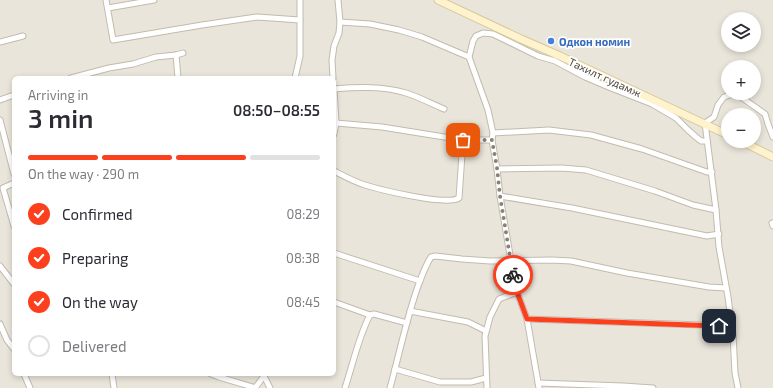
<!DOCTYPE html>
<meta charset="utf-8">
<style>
body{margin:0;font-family:"Exo 2",sans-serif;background:#f7f7f7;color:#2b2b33;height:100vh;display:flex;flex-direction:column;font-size:15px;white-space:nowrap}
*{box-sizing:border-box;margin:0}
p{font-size:13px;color:#7c7c81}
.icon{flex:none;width:22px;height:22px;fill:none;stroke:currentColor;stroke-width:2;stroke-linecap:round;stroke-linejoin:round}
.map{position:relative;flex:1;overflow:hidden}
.details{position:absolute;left:12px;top:76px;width:324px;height:300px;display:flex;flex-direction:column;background:#fff;border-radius:6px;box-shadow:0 2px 6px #0003}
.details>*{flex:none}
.controls{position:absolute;left:721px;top:12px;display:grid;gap:8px}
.controls a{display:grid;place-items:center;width:40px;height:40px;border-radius:50%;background:#fff;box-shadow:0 2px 6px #0003;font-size:20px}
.pin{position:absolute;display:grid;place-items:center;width:34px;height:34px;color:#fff;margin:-17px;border-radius:8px;box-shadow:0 2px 6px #0006}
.courier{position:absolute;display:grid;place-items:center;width:40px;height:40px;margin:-20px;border:3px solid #fc3f1d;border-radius:50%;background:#fff;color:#222;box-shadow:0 1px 5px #0007}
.head em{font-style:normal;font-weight:600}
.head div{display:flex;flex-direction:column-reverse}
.head{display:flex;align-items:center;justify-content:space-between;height:68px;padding:0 16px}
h1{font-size:26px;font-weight:600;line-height:30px}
.bar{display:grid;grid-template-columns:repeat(4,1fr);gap:6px 4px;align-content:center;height:48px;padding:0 16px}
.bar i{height:5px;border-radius:3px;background:#e1e1e2}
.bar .active{background:#fc3f1d}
.bar p{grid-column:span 4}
ol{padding:0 16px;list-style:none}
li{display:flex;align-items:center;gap:12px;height:44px}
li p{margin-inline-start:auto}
li .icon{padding:4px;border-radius:50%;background:#fc3f1d;color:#fff;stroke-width:4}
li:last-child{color:#7c7c81}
li i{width:22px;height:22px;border:2px solid #e1e1e2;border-radius:50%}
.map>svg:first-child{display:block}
</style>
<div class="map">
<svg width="773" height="388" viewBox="0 0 773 388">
<rect width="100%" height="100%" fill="#f6f3ec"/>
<!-- residential -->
<path fill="#eae5da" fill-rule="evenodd" d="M 0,0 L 773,0 L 773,388 L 0,388 ZM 728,19 L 754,19 L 754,45 L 728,45 ZM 728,67 L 754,67 L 754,93 L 728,93 ZM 14,78 L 334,78 L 334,374 L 14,374 ZM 728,115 L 754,115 L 754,141 L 728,141 Z"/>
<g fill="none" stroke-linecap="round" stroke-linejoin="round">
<defs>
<g id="street">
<path d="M 106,0 L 113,40 L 202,25 L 257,17 L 300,20"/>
<path d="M 108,8 L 154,0"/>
<path d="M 340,22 L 370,24 L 399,30 L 422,37 L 469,57"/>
<path d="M 0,42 L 23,36"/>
<path d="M 176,55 L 178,78"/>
<path d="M 71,78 L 109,68 L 133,64 L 156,57 L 176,55 L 183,53"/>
<path d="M 295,78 L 300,56 L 300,0"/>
<path d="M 333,78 L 332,60 L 334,46 L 339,33 L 340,22 L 338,0"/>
<path d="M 334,88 L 336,123 L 334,134"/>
<path d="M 334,89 C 358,87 383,86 406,93 C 419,97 432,104 444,109"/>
<path d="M 0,100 L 14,95"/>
<path d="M 0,120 L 14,174"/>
<path d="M 336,123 L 382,127 L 463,140 L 492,140"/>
<path d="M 493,133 L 549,130 L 591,135 L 642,149 L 707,172 L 712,172"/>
<path d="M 497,169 L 562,168 L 586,170 L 655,191 L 693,205 L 716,210"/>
<path d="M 334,171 C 344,176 355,182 365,185 C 381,190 447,206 459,198 L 463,140"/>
<path d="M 14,183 L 3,188 L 14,226"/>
<path d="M 500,196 L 572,208 L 707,236 L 719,234"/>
<path d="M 772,223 L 773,226"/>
<path d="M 334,253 L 420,281"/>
<path d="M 0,266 L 14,284"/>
<path d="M 334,302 L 370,315"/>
<path d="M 410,311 L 468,322 L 486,331"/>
<path d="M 527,319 L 731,326"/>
<path d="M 0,324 L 7,340 L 14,349"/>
<path d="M 395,369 L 440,382 L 471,382 L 486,378"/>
<path d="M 24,374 L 30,388"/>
<path d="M 112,374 L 114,388"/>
<path d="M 211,374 L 219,377 L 256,388"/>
<path d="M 264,376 L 270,388"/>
<path d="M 538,383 L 623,386 L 653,388"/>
<path d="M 255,388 L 264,376 L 264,374"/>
<path d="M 345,388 C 353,364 358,338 370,315 L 374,314 L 407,323"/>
<path d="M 390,388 C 399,355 406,321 417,289 C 421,278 425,266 431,257 L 435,256 L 462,259 L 490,261 L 552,260 L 571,261 L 627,273 L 709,287 L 726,288"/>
<path d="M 487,388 L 485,336 L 490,317 L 499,299 L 517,292"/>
<path d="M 539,388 L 527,319 L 517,292 L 511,261 L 500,196 L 497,169 L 492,140 L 493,133 L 488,110 L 469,57 L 473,41 L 476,36 L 483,33 L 493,34 L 538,56 L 555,61 L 585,77 L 611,88 L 652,104 L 676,118 L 688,130 L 696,137 L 701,141 L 707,141"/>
<path d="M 738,388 L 735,373 L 733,335 L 728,297 L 719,247 L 716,210 L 705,123 L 714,117 L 718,105 L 724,97 L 733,94 L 741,97 L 765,114 L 768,124 L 773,137"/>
</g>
<g id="secondary">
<path d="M 438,0 L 521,39 L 560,56 L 728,135"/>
<path d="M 741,141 L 773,157"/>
</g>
</defs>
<!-- street casing -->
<use href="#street" stroke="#c2bbae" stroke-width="7"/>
<!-- secondary casing -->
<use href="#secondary" stroke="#d6c79b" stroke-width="9"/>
<!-- street -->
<use href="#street" stroke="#fff" stroke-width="5"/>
<!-- secondary -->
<use href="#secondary" stroke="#fff3cd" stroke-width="7"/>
</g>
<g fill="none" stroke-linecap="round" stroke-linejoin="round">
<!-- done -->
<path stroke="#878178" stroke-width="4" stroke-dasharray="0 7.2" d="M 463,140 L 492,140 L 497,168 L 500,196 L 513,275"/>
<!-- route -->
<path stroke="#fc3f1d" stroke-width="5" d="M 513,275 L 517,292 L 527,319 L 719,326"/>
</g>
<!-- markers -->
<circle fill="#3f7fe0" stroke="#fff" stroke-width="1.5" cx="551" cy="41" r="4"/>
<g text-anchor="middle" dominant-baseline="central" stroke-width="3.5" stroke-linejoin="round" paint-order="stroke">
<!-- shop labels -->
<g font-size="11" font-weight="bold" fill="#366cbe" stroke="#fff" text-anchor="start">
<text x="559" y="41">Одкон номин</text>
</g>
<!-- street labels -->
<g font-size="11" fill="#4b4439" stroke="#fff">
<text transform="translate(605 77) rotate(25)">Тахилт гудамж</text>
</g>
</g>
</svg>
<div class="controls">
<a><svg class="icon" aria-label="layers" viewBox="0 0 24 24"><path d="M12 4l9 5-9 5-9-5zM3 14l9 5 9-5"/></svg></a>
<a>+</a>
<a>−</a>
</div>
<div class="pin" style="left:463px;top:140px;background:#ea580c"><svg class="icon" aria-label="bag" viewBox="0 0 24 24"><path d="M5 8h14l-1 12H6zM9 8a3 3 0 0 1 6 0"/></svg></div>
<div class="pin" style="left:719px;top:326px;background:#1f2937"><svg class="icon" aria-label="home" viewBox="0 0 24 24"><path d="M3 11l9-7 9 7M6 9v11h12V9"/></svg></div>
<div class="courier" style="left:513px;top:275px"><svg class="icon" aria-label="bike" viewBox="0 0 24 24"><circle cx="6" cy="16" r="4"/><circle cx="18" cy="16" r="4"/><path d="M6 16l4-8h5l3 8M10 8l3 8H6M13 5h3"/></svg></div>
<section class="details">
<div class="head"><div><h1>3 min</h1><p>Arriving in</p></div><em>08:50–08:55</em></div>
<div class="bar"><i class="active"></i><i class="active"></i><i class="active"></i><i></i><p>On the way · 290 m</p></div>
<ol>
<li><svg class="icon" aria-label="check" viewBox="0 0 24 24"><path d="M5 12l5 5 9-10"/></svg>Confirmed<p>08:29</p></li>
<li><svg class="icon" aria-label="check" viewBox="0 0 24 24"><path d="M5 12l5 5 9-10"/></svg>Preparing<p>08:38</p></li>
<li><svg class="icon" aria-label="check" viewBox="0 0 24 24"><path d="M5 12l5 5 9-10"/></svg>On the way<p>08:45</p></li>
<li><i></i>Delivered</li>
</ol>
</section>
</div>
